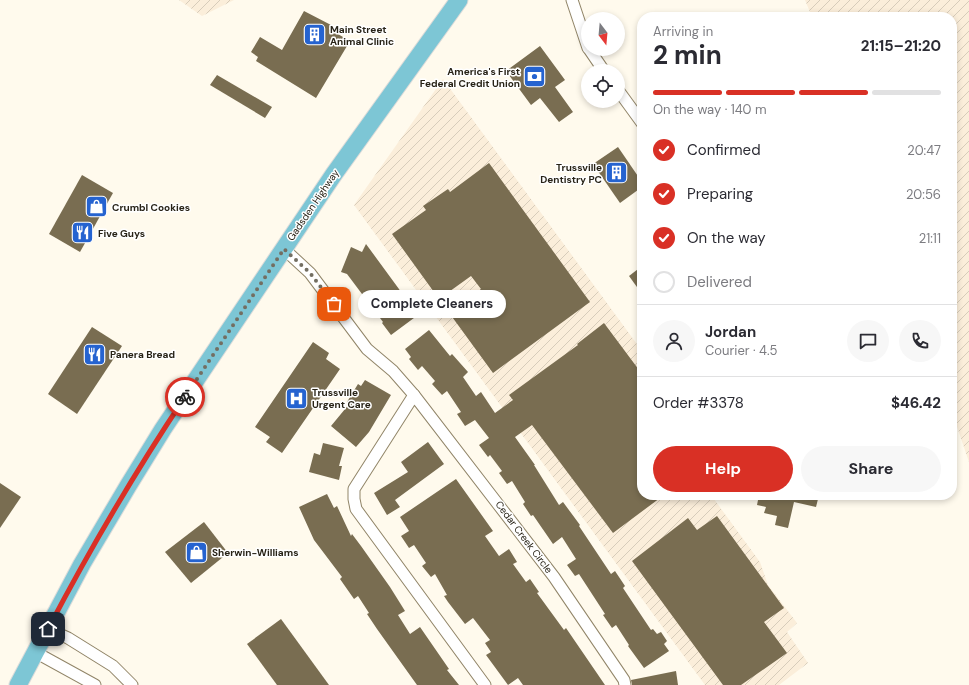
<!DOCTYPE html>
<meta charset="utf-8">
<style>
body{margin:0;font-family:"DM Sans",sans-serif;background:#f7f7f7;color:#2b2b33;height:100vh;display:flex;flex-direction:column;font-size:15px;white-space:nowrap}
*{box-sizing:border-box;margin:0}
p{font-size:13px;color:#7c7c81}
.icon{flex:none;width:22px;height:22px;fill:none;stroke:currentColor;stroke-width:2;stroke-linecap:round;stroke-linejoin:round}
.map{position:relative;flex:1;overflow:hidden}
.drawer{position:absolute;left:637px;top:12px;width:320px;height:488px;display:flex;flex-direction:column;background:#fff;border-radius:16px;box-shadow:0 2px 6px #0003}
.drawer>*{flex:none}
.needle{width:26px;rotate:164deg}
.fabs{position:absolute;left:581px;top:12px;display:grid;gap:8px}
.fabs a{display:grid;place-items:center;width:44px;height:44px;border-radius:50%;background:#fff;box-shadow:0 2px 6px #0003;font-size:20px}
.pin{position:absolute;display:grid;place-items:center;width:34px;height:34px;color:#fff;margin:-17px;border-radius:8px;box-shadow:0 2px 6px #0006}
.courier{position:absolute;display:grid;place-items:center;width:40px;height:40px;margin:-20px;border:3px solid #d93025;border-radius:50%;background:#fff;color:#222;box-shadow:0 1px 5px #0007}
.bubble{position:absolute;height:28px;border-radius:14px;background:#fff;box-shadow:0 2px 6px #0003;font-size:13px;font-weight:700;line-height:28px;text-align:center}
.headline em{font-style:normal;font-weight:700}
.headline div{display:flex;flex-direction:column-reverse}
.headline{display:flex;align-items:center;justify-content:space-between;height:68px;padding:0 16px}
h1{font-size:26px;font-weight:700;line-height:30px}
.bar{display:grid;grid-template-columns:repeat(4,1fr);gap:6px 4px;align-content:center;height:48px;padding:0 16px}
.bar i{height:5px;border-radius:3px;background:#e1e1e2}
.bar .current{background:#d93025}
.bar p{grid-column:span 4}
.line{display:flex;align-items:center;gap:10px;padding:0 16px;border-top:1px solid #e1e1e2}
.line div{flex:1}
.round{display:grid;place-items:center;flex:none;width:42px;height:42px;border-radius:21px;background:#f7f7f7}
ol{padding:0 16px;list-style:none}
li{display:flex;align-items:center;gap:12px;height:44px}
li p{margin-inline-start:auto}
li .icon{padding:4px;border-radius:50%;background:#d93025;color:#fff;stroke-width:4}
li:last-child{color:#7c7c81}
li i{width:22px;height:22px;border:2px solid #e1e1e2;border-radius:50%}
.cta{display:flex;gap:8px;margin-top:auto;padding:8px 16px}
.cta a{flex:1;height:46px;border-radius:24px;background:#d93025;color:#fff;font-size:16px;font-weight:700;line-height:46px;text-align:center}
.cta a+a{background:#f7f7f7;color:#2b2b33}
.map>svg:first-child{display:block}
</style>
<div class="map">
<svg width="969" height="685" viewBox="0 0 969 685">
<defs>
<pattern id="industrial-furrows" width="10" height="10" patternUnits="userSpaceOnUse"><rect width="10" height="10" fill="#fbeeda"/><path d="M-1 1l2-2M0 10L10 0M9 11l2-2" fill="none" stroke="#d7ccba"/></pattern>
</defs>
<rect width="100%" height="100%" fill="#fffaed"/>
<!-- industrial -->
<g fill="url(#industrial-furrows)">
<path d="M 179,0 L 234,0 L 202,16 Z"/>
<path d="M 805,0 L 969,0 L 969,462 L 952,412 L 952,17 L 812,17 Z"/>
<path d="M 443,79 L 642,351 L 642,495 L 711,495 L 760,562 L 768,585 L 797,623 L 787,632 L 808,663 L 779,685 L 705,685 L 354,205 Z"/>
</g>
<!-- building -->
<g fill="#796d51">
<path d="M 304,11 L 331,25 L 329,29 L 350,41 L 316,98 L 256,61 L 258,57 L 251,52 L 260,37 L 282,50 Z"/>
<path d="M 540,46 L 565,80 L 555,87 L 573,112 L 559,122 L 540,98 L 531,105 L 506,71 Z"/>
<path d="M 217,75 L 272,107 L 265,118 L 210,85 Z"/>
<path d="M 618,147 L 642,182 L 642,187 L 620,203 L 593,164 Z"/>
<path d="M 489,163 L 590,302 L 493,373 L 450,314 L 481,289 L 471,276 L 439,299 L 392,234 L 426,210 L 423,206 L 448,189 L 450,192 Z"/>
<path d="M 82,175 L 113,193 L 80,252 L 49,234 Z"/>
<path d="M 366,244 L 418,315 L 391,335 L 382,323 L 383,322 L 347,274 L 341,272 L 351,247 L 362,252 Z"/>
<path d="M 642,266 L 642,294 L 629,276 Z"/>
<path d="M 604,323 L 642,374 L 642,495 L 664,495 L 613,533 L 532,425 L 515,437 L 535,465 L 534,465 L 559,505 L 563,502 L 580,525 L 579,526 L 611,574 L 615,571 L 625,586 L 623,588 L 651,630 L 653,629 L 657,634 L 661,632 L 667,641 L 664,644 L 669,651 L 644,668 L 628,646 L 629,645 L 616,625 L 612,628 L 603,615 L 605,614 L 579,574 L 575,576 L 567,565 L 576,559 L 562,537 L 553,544 L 533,515 L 531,516 L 523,504 L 525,502 L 512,481 L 507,484 L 499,473 L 502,471 L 490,455 L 488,457 L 479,445 L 489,438 L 475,420 L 465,426 L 457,414 L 461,412 L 447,391 L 442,395 L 432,384 L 435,381 L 422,366 L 418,370 L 409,359 L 411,357 L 405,349 L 429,330 L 450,356 L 452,354 L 468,372 L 463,377 L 476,396 L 481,392 L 495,413 L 513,400 L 509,395 L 578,345 L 577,344 Z"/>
<path d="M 92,327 L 122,346 L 77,414 L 48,394 Z"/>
<path d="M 313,342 L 329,353 L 326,359 L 340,369 L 282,453 L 266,442 L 270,437 L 255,427 Z"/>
<path d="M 365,380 L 391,395 L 369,432 L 356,447 L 331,426 L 350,403 L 347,402 L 358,384 L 361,386 Z"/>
<path d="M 428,442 L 444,464 L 395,500 L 400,507 L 387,515 L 374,493 L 408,472 L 401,462 Z"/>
<path d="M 323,443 L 344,448 L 339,466 L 342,466 L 339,480 L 309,472 L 314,453 L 320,455 Z"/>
<path d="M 456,479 L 493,531 L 485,536 L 499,556 L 509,549 L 517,562 L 513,564 L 526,582 L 530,579 L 539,592 L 537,593 L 564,630 L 566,628 L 605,685 L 523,685 L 518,678 L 508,685 L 486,655 L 491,652 L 485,643 L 490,640 L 473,618 L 465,624 L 448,602 L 444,596 L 447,595 L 435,574 L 431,577 L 422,566 L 426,563 L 414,545 L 409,548 L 401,536 L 409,531 L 400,517 Z"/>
<path d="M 0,483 L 21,497 L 0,528 Z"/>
<path d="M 327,494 L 334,508 L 337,506 L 351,536 L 352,534 L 361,546 L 390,587 L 405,611 L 398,615 L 410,634 L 420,627 L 449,669 L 447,670 L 459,685 L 417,685 L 377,629 L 367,614 L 369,613 L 358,596 L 354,599 L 340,579 L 342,577 L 314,540 L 299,507 Z"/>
<path d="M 759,495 L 819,495 L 816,507 L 794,502 L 788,528 L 775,525 L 777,516 L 764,513 L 766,507 L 757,505 Z"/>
<path d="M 717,516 L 784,608 L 764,622 L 787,653 L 741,685 L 723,685 L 632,561 L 688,518 L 697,530 Z"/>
<path d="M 204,522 L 228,553 L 191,583 L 165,552 Z"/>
<path d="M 281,619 L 329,685 L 277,685 L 247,644 Z"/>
<path d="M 676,671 L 678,685 L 632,685 L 631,680 Z"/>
</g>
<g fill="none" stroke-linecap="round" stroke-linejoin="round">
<defs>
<g id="street">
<path d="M 572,0 L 588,48"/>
<path d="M 589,49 L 604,71"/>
<path d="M 618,90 L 642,123"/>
<path d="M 284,249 L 310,273 L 367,349 L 393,371 L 414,395"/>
<path d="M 48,629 L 68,638 L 113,666 L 132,685"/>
<path d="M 35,652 L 95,685"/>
<path d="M 485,685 L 356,509 L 354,499 L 354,489 L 414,395 L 554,577 L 624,680 L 625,685"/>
</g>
<path id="primary" d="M 18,685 L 82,564 L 128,486 L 163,429 L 334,174 L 459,0"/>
</defs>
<!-- street casing -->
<use href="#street" stroke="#918568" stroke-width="13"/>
<!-- primary casing -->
<use href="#primary" stroke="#dddcda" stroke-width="19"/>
<!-- street -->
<use href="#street" stroke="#fff" stroke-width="11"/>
<!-- primary -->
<use href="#primary" stroke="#7dc6d5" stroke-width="17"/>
</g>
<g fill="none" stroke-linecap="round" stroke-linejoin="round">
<!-- done -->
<path stroke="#736e62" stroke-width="4" stroke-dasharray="0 7.2" d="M 185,397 L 284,249 L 310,273 L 334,304"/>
<!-- route -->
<path stroke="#d93025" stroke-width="5" d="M 48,629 C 90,549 135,472 185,397"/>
</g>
<!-- icons -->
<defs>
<symbol id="building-square" viewBox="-11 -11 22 22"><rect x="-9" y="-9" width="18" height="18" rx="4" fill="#2563d0" stroke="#fff"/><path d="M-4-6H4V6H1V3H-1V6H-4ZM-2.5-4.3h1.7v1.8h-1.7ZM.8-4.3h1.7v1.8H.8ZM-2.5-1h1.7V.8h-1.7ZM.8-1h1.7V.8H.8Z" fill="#fff"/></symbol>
<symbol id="bank-square" viewBox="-11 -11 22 22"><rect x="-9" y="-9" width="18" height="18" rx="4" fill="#2563d0" stroke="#fff"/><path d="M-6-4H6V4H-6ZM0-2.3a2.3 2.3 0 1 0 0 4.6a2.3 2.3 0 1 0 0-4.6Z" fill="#fff"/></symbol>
<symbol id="shop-square" viewBox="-11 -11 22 22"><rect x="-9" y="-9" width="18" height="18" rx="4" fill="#2563d0" stroke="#fff"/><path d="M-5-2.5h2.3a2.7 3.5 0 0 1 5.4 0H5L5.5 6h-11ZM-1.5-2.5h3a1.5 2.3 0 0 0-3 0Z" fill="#fff"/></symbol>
<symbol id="restaurant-square" viewBox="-11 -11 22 22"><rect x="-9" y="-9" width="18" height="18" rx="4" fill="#2563d0" stroke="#fff"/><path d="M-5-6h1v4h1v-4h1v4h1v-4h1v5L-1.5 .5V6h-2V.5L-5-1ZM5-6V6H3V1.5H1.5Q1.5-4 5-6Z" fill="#fff"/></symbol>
<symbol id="hospital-square" viewBox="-11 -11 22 22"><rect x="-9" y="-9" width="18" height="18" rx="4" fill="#2563d0" stroke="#fff"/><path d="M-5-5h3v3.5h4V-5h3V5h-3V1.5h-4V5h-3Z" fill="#fff"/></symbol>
</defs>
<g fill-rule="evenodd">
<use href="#building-square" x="302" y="22" width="25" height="25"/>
<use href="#bank-square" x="522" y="64" width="25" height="25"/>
<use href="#building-square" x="604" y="160" width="25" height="25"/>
<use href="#shop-square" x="84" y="194" width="25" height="25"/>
<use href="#restaurant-square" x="70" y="220" width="25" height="25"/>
<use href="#restaurant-square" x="82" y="342" width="25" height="25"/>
<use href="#hospital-square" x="284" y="386" width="25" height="25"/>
<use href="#shop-square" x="184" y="540" width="25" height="25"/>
</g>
<g text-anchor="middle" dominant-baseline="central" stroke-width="3" stroke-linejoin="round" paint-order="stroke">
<!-- poi labels -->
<g font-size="10" font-weight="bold" fill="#282317" stroke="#fff" text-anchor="start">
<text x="330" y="29">Main Street<tspan x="330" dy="12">Animal Clinic</tspan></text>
<text x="520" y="71" text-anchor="end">America's First<tspan x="520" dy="12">Federal Credit Union</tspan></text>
<text x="602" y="167" text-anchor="end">Trussville<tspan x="602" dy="12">Dentistry PC</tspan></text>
<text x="112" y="207">Crumbl Cookies</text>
<text x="98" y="233">Five Guys</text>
<text x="110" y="354">Panera Bread</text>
<text x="312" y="392">Trussville<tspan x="312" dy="12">Urgent Care</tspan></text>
<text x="212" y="552">Sherwin-Williams</text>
</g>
<!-- street labels -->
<g font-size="10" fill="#282317" stroke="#fff">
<text transform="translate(313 205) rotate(-56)">Gadsden Highway</text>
<text transform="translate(524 537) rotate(53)">Cedar Creek Circle</text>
</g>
</g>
</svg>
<div class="fabs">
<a><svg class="needle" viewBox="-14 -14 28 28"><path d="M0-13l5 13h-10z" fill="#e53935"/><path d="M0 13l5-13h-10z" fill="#7c7c81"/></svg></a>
<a><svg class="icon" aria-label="locate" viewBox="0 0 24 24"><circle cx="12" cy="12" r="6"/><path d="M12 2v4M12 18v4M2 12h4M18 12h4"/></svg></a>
</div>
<div class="pin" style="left:334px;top:304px;background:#ea580c"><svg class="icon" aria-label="bag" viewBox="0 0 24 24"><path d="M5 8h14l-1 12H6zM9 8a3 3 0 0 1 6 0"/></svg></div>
<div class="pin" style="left:48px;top:629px;background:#1f2937"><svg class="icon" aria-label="home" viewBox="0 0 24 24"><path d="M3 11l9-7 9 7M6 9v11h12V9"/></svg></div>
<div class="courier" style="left:185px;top:397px"><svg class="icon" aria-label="bike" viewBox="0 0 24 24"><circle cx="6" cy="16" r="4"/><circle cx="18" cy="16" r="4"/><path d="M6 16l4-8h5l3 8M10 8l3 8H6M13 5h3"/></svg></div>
<div class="bubble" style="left:358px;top:290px;width:148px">Complete Cleaners</div>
<section class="drawer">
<div class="headline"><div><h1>2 min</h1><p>Arriving in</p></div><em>21:15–21:20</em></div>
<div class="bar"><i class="current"></i><i class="current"></i><i class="current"></i><i></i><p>On the way · 140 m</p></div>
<ol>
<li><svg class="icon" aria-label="check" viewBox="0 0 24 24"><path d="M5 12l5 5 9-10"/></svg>Confirmed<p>20:47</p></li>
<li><svg class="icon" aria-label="check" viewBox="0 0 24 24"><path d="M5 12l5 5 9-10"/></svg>Preparing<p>20:56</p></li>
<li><svg class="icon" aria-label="check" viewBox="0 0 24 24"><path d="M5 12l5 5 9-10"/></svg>On the way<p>21:11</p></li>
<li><i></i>Delivered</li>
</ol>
<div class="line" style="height:72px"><a class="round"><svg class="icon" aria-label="person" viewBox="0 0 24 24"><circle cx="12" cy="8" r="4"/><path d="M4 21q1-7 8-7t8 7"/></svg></a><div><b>Jordan</b><p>Courier · 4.5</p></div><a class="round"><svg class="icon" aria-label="chat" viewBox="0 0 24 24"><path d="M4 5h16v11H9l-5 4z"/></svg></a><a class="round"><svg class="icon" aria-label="phone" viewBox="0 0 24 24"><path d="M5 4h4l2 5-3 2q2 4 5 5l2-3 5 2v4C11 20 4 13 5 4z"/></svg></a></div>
<div class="line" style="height:52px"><div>Order #3378</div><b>$46.42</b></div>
<div class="cta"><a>Help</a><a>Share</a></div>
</section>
</div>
